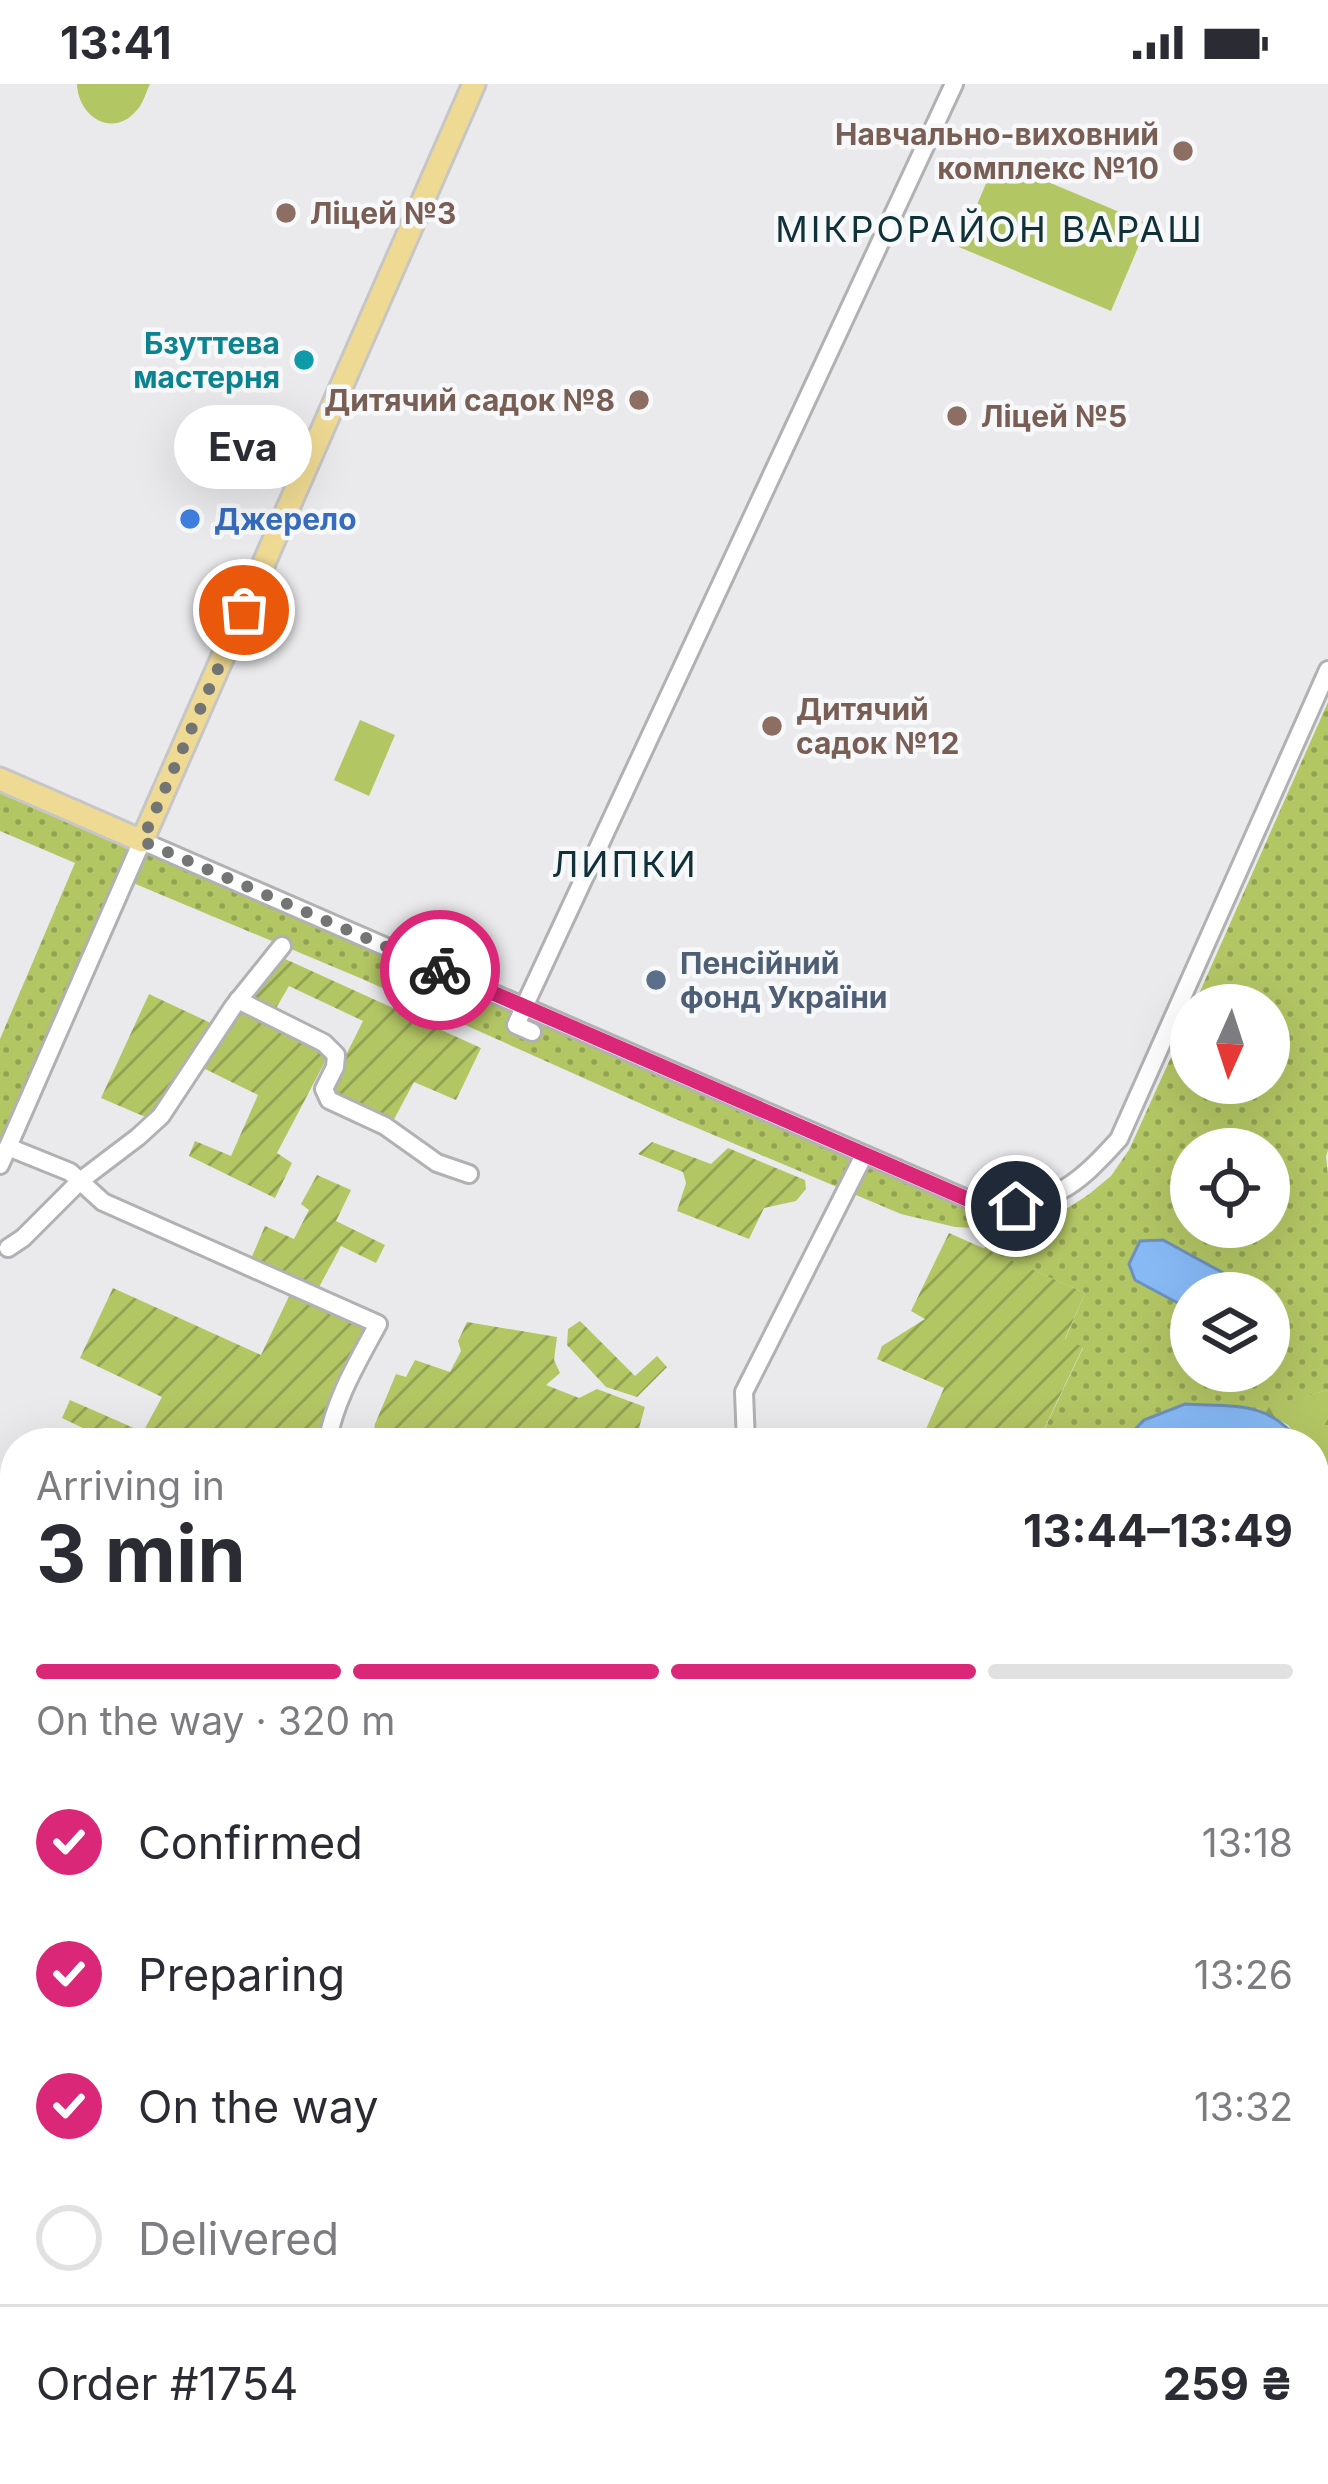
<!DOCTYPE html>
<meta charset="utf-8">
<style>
body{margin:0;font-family:Inter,sans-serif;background:#f7f7f7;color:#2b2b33;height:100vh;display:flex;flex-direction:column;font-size:45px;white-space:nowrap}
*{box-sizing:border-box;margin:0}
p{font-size:39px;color:#7c7c81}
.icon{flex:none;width:66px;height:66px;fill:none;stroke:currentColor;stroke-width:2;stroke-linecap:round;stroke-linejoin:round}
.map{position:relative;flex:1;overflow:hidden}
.sheet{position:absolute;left:0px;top:1344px;width:1329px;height:1056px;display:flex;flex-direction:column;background:#fff;border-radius:48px 48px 0 0;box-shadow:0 12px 48px #0002}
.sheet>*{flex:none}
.needle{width:78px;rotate:183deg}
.controls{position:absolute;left:1170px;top:900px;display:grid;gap:24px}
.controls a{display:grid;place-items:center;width:120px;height:120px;border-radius:50%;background:#fff;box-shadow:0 12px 48px #0002;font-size:60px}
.pin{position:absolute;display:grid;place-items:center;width:102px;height:102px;color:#fff;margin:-51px;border:6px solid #fff;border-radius:50%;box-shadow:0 3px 12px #0007}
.courier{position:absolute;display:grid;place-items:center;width:120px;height:120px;margin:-60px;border:9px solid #db2777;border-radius:50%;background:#fff;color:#222;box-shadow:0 3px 15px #0007}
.bubble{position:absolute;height:84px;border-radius:42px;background:#fff;box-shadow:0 12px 48px #0002;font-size:39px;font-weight:700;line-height:84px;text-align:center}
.overview em{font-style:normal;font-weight:700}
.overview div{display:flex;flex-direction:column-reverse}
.overview{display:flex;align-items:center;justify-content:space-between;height:204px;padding:0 36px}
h1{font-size:78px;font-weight:700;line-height:90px}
.bar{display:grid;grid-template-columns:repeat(4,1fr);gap:18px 12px;align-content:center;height:144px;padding:0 36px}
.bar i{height:15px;border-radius:9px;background:#e1e1e2}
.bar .active{background:#db2777}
.bar p{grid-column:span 4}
.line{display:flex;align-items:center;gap:30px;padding:0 36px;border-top:3px solid #e1e1e2}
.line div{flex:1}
ol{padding:0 36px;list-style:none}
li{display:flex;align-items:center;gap:36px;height:132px}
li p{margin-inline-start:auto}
li .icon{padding:12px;border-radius:50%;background:#db2777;color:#fff;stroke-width:4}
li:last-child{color:#7c7c81}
li i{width:66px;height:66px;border:6px solid #e1e1e2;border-radius:50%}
.status{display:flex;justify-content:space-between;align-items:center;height:84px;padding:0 60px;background:#fff;direction:ltr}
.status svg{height:33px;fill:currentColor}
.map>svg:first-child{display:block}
</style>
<div class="status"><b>13:41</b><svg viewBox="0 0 49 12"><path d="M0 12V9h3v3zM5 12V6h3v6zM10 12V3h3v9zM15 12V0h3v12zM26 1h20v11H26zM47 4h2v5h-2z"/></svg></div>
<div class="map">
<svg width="1328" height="2400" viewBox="0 0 1328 2400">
<defs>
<pattern id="industrial-furrows" width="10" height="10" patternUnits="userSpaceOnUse" patternTransform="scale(3)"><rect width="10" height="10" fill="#efddcc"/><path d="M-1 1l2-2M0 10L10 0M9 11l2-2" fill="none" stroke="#cdbeb0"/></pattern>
<pattern id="grass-dots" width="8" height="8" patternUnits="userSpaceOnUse" patternTransform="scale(3)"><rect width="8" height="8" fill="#b3c664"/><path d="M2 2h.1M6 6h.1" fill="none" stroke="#92a253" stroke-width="1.8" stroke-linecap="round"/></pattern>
<pattern id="forest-firs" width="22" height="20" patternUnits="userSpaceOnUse" patternTransform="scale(3)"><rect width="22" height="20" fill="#b3c664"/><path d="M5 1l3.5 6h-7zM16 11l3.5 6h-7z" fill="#92a253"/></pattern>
<pattern id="garden-furrows" width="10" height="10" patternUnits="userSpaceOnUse" patternTransform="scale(3)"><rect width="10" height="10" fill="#b3c664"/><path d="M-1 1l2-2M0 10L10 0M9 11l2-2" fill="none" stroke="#92a253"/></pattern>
</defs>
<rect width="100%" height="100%" fill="#eaeaec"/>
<!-- industrial -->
<path fill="url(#industrial-furrows)" d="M 0,1777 L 15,1784 L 15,1889 L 0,1882 Z"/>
<!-- grass -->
<g fill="url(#grass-dots)" fill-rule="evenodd">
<path d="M 1328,618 L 1328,1066 L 1326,1072 L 1328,1091 L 1328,1306 C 1304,1312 1278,1324 1253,1325 C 1189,1327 1175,1304 1122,1359 L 1046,1359 L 1050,1350 L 1044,1346 L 1083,1264 L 1065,1256 L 1085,1209 L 984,1165 L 993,1145 L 955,1143 L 901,1130 L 664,1030 L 360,894 L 126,796 L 0,1081 L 0,955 L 75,779 L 0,747 L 0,695 L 981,1121 L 1007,1142 L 1055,1132 L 1088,1111 L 1111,1092 L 1129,1066 L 1191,929 L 1191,999 L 1269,999 L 1269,921 L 1194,921 ZM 1191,1065 L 1269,1065 L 1269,1095 L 1283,1107 L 1269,1122 L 1269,1143 L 1242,1143 L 1227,1151 L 1191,1143 ZM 1191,1209 L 1269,1209 L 1269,1287 L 1191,1287 Z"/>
<path d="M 1314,1429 L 1328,1443 L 1328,2400 L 511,2400 L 524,2385 L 1314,2385 Z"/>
<path d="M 41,2385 L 422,2385 L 419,2400 L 45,2400 Z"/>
</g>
<!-- forest -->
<g fill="url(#forest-firs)">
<path d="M 1328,1306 L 1328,1385 L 1314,1376 L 1314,1359 L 1300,1359 L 1288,1341 L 1257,1325 Z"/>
<path d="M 801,2385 L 1263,2385 L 1282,2400 L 1244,2400 L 1230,2388 L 1209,2387 L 1199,2400 L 806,2400 Z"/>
</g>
<!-- garden -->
<g fill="url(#garden-furrows)">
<path d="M 283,874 L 481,964 L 456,1016 L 414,998 L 392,1039 L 332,1009 L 331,1001 L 363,937 L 289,902 L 272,931 L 249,916 Z"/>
<path d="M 149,910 L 215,941 L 150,1035 L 101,1014 Z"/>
<path d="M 239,927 L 329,970 L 277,1069 L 292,1079 L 275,1114 L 189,1072 L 195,1057 L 231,1072 L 258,1011 L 199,982 Z"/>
<path d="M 652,1058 L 711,1080 L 728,1064 L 805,1096 L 806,1105 L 796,1117 L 764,1124 L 749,1155 L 677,1127 L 686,1099 L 683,1088 L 638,1070 Z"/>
<path d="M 317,1091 L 351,1106 L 336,1137 L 385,1161 L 376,1179 L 341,1162 L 317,1207 L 250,1177 L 265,1142 L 294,1155 L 309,1126 L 301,1120 Z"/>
<path d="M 949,1149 L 1085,1209 L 1065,1255 L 1083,1263 L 1044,1345 L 1050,1349 L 1046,1359 L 932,1359 L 922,1354 L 944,1304 L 877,1275 L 882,1262 L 925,1235 L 911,1227 Z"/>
<path d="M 113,1204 L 261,1271 L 292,1206 L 363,1241 L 366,1247 L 323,1359 L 105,1359 L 106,1355 L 62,1334 L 70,1316 L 143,1348 L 162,1313 L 80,1274 Z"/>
<path d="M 580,1237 L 635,1292 L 657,1272 L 667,1283 L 637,1313 L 606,1303 L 567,1261 L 568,1245 Z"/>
<path d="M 467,1238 L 557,1253 L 554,1276 L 560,1289 L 546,1301 L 579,1314 L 597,1305 L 645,1323 L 639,1344 L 634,1346 L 635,1359 L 371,1359 L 375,1340 L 396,1290 L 406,1293 L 415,1276 L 450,1288 L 461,1267 L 458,1257 Z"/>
</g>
<!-- pitch -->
<g fill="#b3c664">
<path d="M 77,0 L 150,0 C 146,8 143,20 137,26 C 113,55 78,33 77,0 Z"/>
<path d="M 996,76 L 1148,140 L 1111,227 L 959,163 Z"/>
<path d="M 360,636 L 395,651 L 369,712 L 334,696 Z"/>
</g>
<!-- water -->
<g fill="#87b9f5" stroke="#6e91bb" stroke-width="3">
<path d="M 1163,1156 L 1260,1209 L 1191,1209 L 1191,1226 L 1135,1196 L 1129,1180 L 1140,1157 Z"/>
<path d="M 1185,1320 C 1232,1323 1270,1316 1300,1359 L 1122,1359 L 1144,1336 Z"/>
</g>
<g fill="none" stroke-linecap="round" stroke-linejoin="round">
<defs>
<g id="minor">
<path d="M 238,916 L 324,959 L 336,971 L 335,983 L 324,1005 L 329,1016 L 385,1042 L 437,1079 L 469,1090"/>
<path d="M 532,948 L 516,941 L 524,923 L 954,0"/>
<path d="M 8,1063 L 70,1088 L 103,1118 L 378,1240 C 357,1279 335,1315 327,1359"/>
<path d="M 0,1081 L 142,757 L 981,1121 C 1051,1122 1073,1106 1119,1055 L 1328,586"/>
<path d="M 8,1164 L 23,1154 L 80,1097 L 138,1053 L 161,1032 L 233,923 L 282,862"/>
<path d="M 746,1359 L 744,1308 L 864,1071"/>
<path d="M 0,2299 L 15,2308"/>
</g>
<path id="major" d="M 0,695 L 142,757 L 474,0"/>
</defs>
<!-- minor casing -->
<use href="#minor" stroke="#b1b1b3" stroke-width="22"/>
<!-- major casing -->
<use href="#major" stroke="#c6c6c6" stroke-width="27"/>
<!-- minor -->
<use href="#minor" stroke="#fff" stroke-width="16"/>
<!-- major -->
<use href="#major" stroke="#efda93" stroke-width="21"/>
</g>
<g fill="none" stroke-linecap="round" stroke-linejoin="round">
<!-- done -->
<path stroke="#737474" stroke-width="12" stroke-dasharray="0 21.6" d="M 244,526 L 142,757 L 440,886"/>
<!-- route -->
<path stroke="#db2777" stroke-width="15" d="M 440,886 L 981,1121 L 1016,1122"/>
</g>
<!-- markers -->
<g fill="#8d6e63" stroke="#f7f8f9" stroke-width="4.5">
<circle cx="1183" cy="67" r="12"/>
<circle cx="286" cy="129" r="12"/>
<circle cx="639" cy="316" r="12"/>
<circle cx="957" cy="332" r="12"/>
<circle cx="772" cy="642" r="12"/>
</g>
<circle fill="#0f9aa8" stroke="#f7f8f9" stroke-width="4.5" cx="304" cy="276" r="12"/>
<circle fill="#3f7fe0" stroke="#f7f8f9" stroke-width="4.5" cx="190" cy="435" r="12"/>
<circle fill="#5c6f8a" stroke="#f7f8f9" stroke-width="4.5" cx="656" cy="896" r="12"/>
<g text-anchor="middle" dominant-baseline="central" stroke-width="9" stroke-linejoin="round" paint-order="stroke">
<!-- education labels -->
<g font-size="30" font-weight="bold" fill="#785e54" stroke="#f7f8f9" text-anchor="start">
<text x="1159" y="50" text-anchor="end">Навчально-виховний<tspan x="1159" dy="34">комплекс №10</tspan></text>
<text x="310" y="129">Ліцей №3</text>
<text x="615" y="316" text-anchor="end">Дитячий садок №8</text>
<text x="981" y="332">Ліцей №5</text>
<text x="796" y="625">Дитячий<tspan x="796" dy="34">садок №12</tspan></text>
</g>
<!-- culture labels -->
<g font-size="30" font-weight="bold" fill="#0d838f" stroke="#f7f8f9" text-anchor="end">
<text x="280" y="259">Бзуттева<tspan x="280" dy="34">мастерня</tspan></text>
</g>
<!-- shop labels -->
<g font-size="30" font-weight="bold" fill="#366cbe" stroke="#f7f8f9" text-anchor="start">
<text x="214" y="435">Джерело</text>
</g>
<!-- service labels -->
<g font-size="30" font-weight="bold" fill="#4e5e75" stroke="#f7f8f9" text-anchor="start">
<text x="680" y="879">Пенсійний<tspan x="680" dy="34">фонд України</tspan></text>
</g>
<!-- quarter labels -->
<g font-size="36" letter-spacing="3" fill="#0f3137" stroke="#f7f8f9">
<text x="990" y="145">МІКРОРАЙОН ВАРАШ</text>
<text x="625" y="780">ЛИПКИ</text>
</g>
</g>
</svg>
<div class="controls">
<a><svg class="needle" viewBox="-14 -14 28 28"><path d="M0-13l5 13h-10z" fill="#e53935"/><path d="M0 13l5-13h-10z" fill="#7c7c81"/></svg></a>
<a><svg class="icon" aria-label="locate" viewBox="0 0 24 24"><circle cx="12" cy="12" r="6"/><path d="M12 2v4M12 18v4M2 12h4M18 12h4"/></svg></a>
<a><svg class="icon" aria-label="layers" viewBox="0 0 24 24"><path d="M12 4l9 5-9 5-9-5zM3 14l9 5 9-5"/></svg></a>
</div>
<div class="pin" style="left:244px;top:526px;background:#ea580c"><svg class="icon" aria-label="bag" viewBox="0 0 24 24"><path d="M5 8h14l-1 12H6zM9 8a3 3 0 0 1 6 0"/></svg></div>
<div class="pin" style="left:1016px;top:1122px;background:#1f2937"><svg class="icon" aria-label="home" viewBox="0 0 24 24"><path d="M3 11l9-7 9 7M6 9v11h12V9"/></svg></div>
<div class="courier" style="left:440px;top:886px"><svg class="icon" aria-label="bike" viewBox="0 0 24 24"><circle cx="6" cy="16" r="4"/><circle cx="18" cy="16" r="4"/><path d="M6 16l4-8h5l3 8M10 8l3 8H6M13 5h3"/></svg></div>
<div class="bubble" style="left:174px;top:321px;width:138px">Eva</div>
<section class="sheet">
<div class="overview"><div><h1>3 min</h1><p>Arriving in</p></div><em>13:44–13:49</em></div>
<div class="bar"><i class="active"></i><i class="active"></i><i class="active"></i><i></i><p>On the way · 320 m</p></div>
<ol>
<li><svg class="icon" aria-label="check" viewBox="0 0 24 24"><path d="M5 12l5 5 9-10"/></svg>Confirmed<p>13:18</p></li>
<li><svg class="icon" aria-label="check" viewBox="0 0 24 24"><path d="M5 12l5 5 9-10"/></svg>Preparing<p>13:26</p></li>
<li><svg class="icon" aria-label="check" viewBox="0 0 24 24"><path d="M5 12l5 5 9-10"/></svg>On the way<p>13:32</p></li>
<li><i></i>Delivered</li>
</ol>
<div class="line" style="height:156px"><div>Order #1754</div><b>259 ₴</b></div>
</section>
</div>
